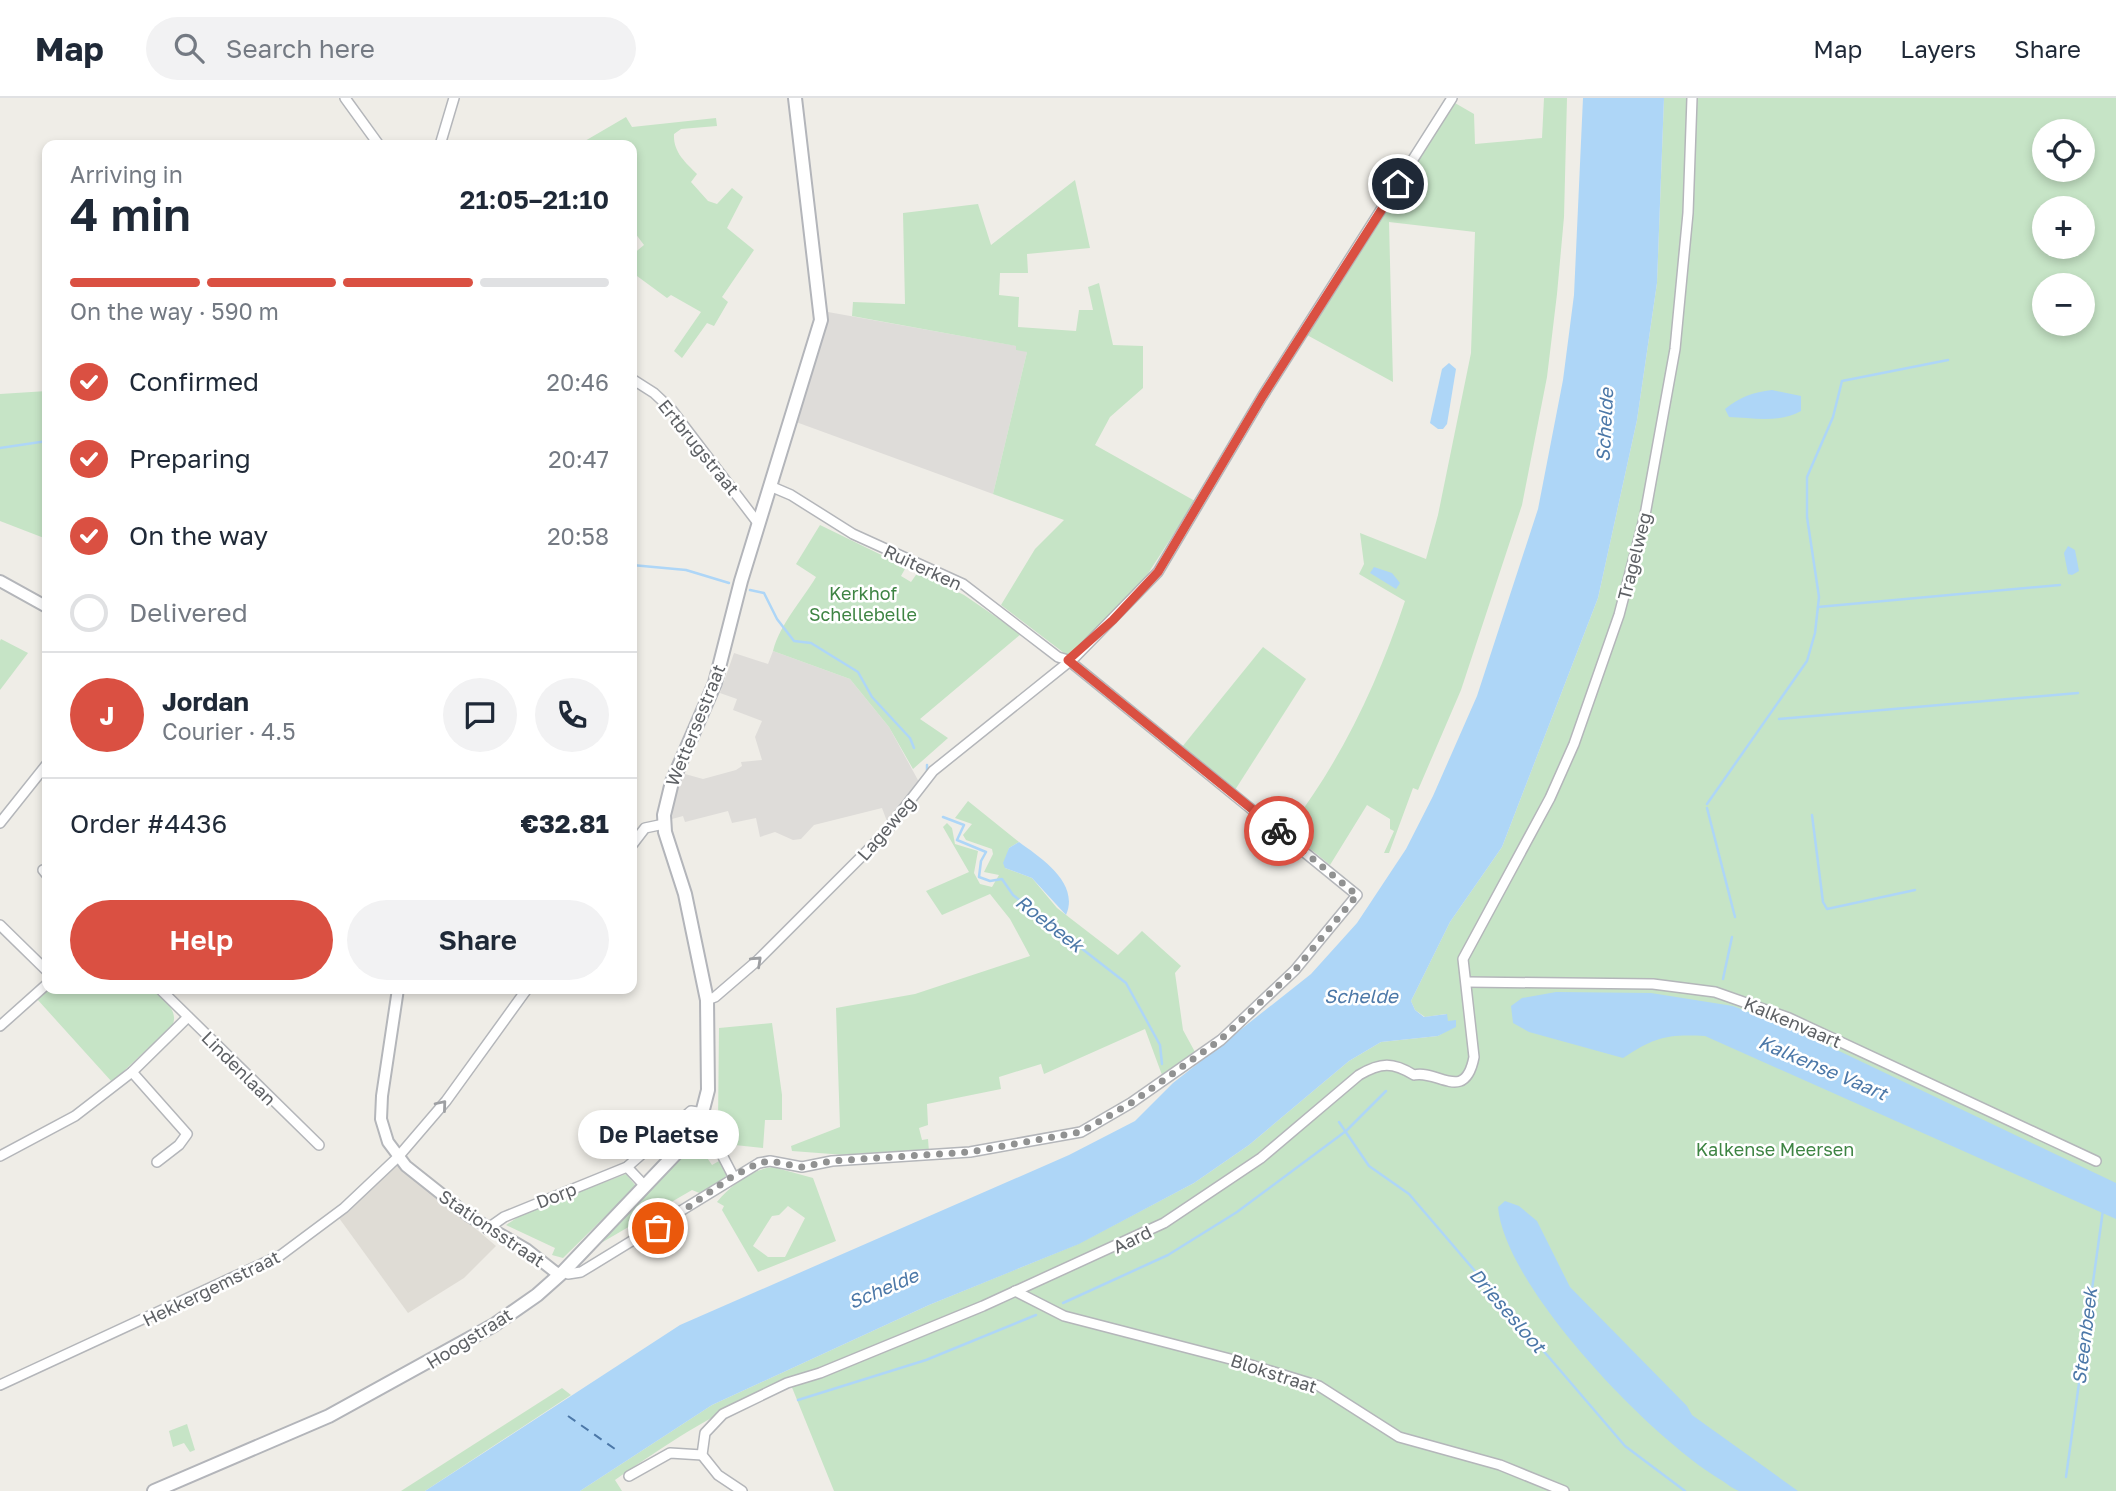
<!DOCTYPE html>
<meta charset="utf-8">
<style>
body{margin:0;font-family:"Golos Text",sans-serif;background:#f2f2f3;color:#1f2937;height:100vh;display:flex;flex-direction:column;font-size:26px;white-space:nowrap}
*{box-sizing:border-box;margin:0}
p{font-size:23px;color:#747a83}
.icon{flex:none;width:38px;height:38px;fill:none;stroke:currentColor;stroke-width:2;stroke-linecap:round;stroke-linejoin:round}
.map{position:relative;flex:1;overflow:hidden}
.panel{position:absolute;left:42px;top:42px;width:595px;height:854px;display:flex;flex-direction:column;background:#fff;border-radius:14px;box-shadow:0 4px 10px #0003}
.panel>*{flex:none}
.buttons{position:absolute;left:2032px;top:21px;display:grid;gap:14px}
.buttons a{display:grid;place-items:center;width:63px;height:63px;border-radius:50%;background:#fff;box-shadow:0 4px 10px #0003;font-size:35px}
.pin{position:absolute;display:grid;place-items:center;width:60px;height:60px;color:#fff;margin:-30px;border:4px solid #fff;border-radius:50%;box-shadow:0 2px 7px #0007}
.courier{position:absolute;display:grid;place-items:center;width:70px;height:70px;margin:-35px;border:5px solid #da5042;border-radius:50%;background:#fff;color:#222;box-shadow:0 2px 9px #0007}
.bubble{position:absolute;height:49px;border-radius:24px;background:#fff;box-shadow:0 4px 10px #0003;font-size:23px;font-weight:600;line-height:49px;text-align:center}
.overview em{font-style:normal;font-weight:600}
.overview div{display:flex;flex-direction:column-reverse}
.overview{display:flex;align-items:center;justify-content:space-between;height:119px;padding:0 28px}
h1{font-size:46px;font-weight:600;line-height:52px}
.bar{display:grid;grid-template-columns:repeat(4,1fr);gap:10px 7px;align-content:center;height:84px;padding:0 28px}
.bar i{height:9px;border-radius:5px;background:#e0e1e3}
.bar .active{background:#da5042}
.bar p{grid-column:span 4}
.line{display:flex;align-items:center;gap:18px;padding:0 28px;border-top:2px solid #e0e1e3}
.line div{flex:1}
.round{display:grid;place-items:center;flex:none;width:74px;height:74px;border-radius:37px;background:#f2f2f3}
ol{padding:0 28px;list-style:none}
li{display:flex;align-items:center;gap:21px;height:77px}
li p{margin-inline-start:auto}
li .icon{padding:7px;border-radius:50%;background:#da5042;color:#fff;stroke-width:4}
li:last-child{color:#747a83}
li i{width:38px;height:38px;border:4px solid #e0e1e3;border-radius:50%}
.primary-button{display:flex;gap:14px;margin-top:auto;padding:14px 28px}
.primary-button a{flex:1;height:80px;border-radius:42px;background:#da5042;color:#fff;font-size:28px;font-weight:600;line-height:80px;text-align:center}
.primary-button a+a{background:#f2f2f3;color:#1f2937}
header{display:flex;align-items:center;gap:42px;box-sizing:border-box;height:98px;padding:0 35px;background:#fff;border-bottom:2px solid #e0e1e3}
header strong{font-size:33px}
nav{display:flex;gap:38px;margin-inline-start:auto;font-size:24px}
.search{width:490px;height:63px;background:#f2f2f3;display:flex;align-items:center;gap:18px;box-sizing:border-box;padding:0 24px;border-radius:38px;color:#747a83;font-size:26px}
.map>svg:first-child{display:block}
</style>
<header>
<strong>Map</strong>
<div class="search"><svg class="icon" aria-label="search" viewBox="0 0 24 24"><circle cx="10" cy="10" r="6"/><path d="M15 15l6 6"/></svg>Search here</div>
<nav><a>Map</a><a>Layers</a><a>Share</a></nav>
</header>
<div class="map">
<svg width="2116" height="1393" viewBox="0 0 2116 1393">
<rect width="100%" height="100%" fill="#efede7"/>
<!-- industrial -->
<g fill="#dedcd9">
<path d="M 828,214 L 1017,248 L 1027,254 L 993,396 L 796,324 L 818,257 Z"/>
<path d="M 773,553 L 850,581 L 889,629 L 919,684 L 888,726 L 882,710 L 814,727 L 801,741 L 793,742 L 775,734 L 760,739 L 756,720 L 732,725 L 728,713 L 685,724 L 683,718 L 672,721 L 674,693 L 686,670 L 685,676 L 703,681 L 736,672 L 742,668 L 741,664 L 762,662 L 755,639 L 762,623 L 733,612 L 737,601 L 720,595 L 734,555 L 768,566 Z"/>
</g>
<!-- education -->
<path fill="#dfdcd5" d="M 399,1066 L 496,1148 L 464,1180 L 408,1215 L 339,1120 Z"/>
<!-- green -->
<g fill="#c6e4c6" fill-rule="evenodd">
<path d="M 1544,0 L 1567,0 L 1564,119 L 1557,196 L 1547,279 L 1522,407 L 1461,592 L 1418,692 L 1413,690 L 1389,755 L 1384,755 L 1394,733 L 1390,731 L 1390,721 L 1367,707 L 1330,767 L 1291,735 L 1290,729 C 1342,661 1378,584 1405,503 L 1359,476 L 1364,466 L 1360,435 L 1426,461 L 1438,417 L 1471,255 L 1475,134 L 1389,124 L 1393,284 L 1307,237 L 1455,5 L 1474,16 L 1475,46 L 1542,40 Z"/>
<path d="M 1664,0 L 2116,0 L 2116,1393 L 834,1393 L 791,1287 C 721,1308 675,1341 615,1382 L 622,1393 L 580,1393 L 712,1307 L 929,1207 L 1078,1146 L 1194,1085 L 1249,1047 L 1349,963 L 1381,944 L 1438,938 L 1449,931 L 1446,916 L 1425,919 L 1415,912 L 1411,903 L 1450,824 L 1502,749 L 1598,500 L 1637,322 L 1657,185 ZM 2044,33 L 2082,33 L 2082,72 L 2044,72 ZM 2044,110 L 2082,110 L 2082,149 L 2044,149 ZM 2044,187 L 2082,187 L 2082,226 L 2044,226 Z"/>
<path d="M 626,19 L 632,29 L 716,20 L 717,28 L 681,31 L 674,36 C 673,54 685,64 697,76 L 691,84 L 708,103 L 717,106 L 732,90 L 743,99 L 727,130 L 754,152 L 722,199 L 728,204 L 714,228 L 707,225 L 682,260 L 674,253 L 701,214 L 671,197 L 667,200 L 637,178 L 632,182 L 632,157 L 644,147 L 632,131 L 632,47 L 578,47 Z"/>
<path d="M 1075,82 L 1090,150 L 1027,156 L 1028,175 L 1000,175 L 999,197 L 1019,199 L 1018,229 L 1076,233 L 1079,212 L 1093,212 L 1088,189 L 1099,185 L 1113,247 L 1143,248 L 1143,290 L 1110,319 L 1095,347 L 1195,403 L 1140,488 L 1068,558 L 1001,507 L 1035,451 L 1064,422 L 993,396 L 1027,254 L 1016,252 L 1016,248 L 852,218 L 853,204 L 905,206 L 903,115 L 978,106 L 991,147 Z"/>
<path d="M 47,293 L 47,433 L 44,440 L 0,423 L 0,296 Z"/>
<path d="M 820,427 L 906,469 L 901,478 L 911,484 L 918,474 L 964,497 L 1021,536 L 920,621 L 948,640 L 913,671 L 889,629 L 850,581 L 773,553 C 780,526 801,504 816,479 L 796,466 Z"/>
<path d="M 1,541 L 28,555 L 0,592 L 0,543 Z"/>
<path d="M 1263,549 L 1306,581 L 1235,692 L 1182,649 Z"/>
<path d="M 968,703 L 1019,744 L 1009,750 L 1005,770 L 1032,780 L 1057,810 L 1118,857 L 1142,833 L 1181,868 L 1175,875 L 1183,932 L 1195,954 L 1162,977 L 1145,931 L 1044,976 L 1041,966 L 999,979 L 1001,991 L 927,1006 L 928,1027 L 919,1030 L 922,1042 L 928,1041 L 929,1054 L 845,1057 L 792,1053 L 791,1048 L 840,1029 L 836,910 L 915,896 L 1030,858 L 1010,821 L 990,796 L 942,817 L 926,793 L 969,774 L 943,729 L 947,725 L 952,730 L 955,746 L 978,753 L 974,775 L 980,786 L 992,789 L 999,777 L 984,774 L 993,756 L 992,751 L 966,742 L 963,737 L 972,726 L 955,720 Z"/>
<path d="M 49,891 L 152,891 C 163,902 180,912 172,928 L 112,984 L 37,901 Z"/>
<path d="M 772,925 L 782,997 L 782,1022 L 765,1022 L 763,1050 L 725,1046 L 718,1025 L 719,930 Z"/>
<path d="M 698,1038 L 703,1038 L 699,1048 L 712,1067 L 719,1063 L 727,1076 L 724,1081 L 702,1096 L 692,1092 L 601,1145 L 600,1142 Z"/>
<path d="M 773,1069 L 813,1080 L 836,1143 L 758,1174 L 722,1112 L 724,1108 L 717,1104 C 730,1088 752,1071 773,1069 ZM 788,1108 L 805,1120 L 785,1159 L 768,1159 L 753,1148 L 772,1118 L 779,1117 Z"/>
<path d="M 626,1076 L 636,1088 L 563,1160 L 552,1157 L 555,1150 L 506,1127 L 524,1115 Z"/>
<path d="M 562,1290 L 571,1297 L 425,1393 L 401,1393 Z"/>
<path d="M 187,1326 L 195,1352 L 190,1354 L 184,1345 L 173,1349 L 169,1333 Z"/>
</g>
<!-- water -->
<g fill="#aed6f7">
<path d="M 1583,0 L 1664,0 L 1657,185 L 1637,322 L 1598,500 L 1502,749 L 1450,824 L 1411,903 L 1415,912 L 1424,919 L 1447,916 L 1448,923 L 1456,922 L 1456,929 L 1438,938 L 1381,944 L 1349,963 L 1249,1047 L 1194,1085 L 1079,1146 L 929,1207 L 712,1307 L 580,1393 L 425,1393 L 680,1227 L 1069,1057 L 1135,1023 L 1173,985 L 1311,876 L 1357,825 L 1406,751 L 1433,698 L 1477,598 L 1538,411 L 1563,282 L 1574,197 Z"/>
<path d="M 1449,265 L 1456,271 L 1447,326 L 1443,331 L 1438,331 L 1430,325 L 1442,271 Z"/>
<path d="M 1772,292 L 1801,298 L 1801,313 C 1780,325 1753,320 1729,319 L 1725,311 C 1740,299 1753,294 1772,292 Z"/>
<path d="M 2068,448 L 2075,452 L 2079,473 L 2072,477 L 2068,476 L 2064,455 Z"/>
<path d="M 1374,469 L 1392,475 L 1400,485 L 1396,491 L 1370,475 Z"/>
<path d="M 1019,744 C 1041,760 1080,785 1066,817 L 1032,780 L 1005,770 L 1003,765 L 1009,750 Z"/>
<path d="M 1556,894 L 1651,895 L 1733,908 L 1793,931 L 2116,1085 L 2116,1121 L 1705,938 C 1667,936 1655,939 1623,960 L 1529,934 L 1513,925 L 1511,908 L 1522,900 Z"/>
<path d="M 1505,1103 L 1519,1108 L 1537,1123 L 1570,1189 L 1687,1308 L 1692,1317 L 1798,1393 C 1781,1393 1756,1393 1739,1393 C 1733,1391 1726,1385 1721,1382 C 1652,1341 1505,1190 1498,1109 Z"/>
</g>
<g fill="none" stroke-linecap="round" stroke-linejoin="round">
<!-- stream -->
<g stroke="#aed6f7" stroke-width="2.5">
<path d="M 0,350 L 47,343"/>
<path d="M 632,467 L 686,472 L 729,485"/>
<path d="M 750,492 L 764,495 L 777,521 L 794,543 L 811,545 L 858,574 L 872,599 L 910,640 L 914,650"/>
<path d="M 1818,509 L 2060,487"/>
<path d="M 1779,621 L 2078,595"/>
<path d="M 927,675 L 927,667"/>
<path d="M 1707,706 L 1807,563 L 1815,535 L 1819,499 L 1807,419 L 1807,379 L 1833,319 L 1842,283 L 1948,262"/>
<path d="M 1707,710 L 1735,819"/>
<path d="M 1812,717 L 1823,804 L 1827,811 L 1915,792"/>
<path d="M 943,719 L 964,727 L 957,742 L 986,754 L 981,763 L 979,779 L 990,783 L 1002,781 L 1013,797 L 1126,885 L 1160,947 L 1162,966"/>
<path d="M 1723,881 L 1732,839"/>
<path d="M 1339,1024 L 1369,1068 L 1409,1096 L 1625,1348 L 1685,1393"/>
<path d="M 1063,1205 L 1168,1157 L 1237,1114 L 1346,1033 L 1386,993"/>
<path d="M 798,1302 L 926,1262 L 1036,1217"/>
<path d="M 2066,1379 L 2103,1112"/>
</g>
<!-- ferry -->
<path stroke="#4c78a8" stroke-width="2" stroke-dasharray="9 7" stroke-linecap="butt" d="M 568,1318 L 615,1351"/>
<defs>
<g id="minor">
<path d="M 345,0 L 379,47"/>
<path d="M 440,47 L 454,0"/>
<path d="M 632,281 L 654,295 L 671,311 L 758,425"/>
<path d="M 0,725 L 47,666"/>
<path d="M 632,747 L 645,730 L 664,726"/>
<path d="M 43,772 L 47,777"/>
<path d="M 0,827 L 47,873"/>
<path d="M 1467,884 L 1653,886 L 1715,894 L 1789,920 L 2096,1063"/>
<path d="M 160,891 L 319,1047"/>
<path d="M 707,902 L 715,899 L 758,862 L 884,736 L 933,673 L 1075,559 L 1158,474 L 1262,299 L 1452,0"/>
<path d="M 0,928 L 47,886"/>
<path d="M 132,974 L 187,1036 L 179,1047 L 157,1064"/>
<path d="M 700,1023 L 706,1026 L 733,1078"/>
<path d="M 0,1058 L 75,1018 L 132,974 L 188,919"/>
<path d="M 627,1069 L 644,1087"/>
<path d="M 487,1131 L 504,1119 L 627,1069 L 691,1013 L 704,1015"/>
<path d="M 564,1173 L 568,1176 L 581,1174 L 759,1065 L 770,1063 L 802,1069 L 832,1063 L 970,1054 L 1081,1034 L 1131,1005 L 1221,942 L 1295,872 L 1357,797 L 1068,562 L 1058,559 L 963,486 L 853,436 L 791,397 L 770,388"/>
<path d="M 1015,1193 L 1064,1218 L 1238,1263 L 1319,1288 L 1399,1339 L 1500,1367 L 1564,1393"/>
<path d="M 0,1287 L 281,1157 L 344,1110 L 398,1059 L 446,1003 L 527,891"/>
<path d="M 629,1378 L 670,1355 L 702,1357"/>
<path d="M 742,1393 L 718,1377 L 702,1357 L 705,1335 L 723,1316 L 787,1285 L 820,1275 L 983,1208 L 1164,1125 L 1261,1060 L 1359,977 C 1381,964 1393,964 1414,977 C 1437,971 1465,1006 1474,959 L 1463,861 L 1550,700 L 1574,646 L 1619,517 L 1645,417 L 1675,251 L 1688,115 L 1692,0"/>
</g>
<g id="tertiary">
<path d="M 0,483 L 47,509"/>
<path d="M 398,891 L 382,998 L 381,1021 L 388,1044 L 406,1068 L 469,1118 L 526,1151 L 559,1177"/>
</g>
<path id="secondary" d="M 154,1393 L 329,1318 L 494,1227 L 537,1197 L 564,1173 L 681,1050 L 700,1023 L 708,992 L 707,902 L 685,796 L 665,734 L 664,717 L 672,684 L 715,585 L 741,483 L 821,222 L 795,0"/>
</defs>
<!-- minor casing -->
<use href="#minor" stroke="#b4b6ba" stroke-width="12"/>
<!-- tertiary casing -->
<use href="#tertiary" stroke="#b4b6ba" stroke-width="14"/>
<!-- secondary casing -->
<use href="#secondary" stroke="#b3b5ba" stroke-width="16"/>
<!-- minor -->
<use href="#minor" stroke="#fff" stroke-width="9"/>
<!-- tertiary -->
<use href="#tertiary" stroke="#fff" stroke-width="10"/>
<!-- secondary -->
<use href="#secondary" stroke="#fff" stroke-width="12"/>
</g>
<!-- one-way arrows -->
<defs><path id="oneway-chevron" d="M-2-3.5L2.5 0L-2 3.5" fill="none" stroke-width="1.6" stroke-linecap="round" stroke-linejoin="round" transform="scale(1.75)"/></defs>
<g stroke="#9ea0a3">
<use href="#oneway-chevron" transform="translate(757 863) rotate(-43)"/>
<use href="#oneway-chevron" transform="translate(442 1007) rotate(-50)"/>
</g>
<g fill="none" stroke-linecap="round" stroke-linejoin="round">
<!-- done -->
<path stroke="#919292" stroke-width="7" stroke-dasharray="0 12.6" d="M 658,1130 L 733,1078 L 759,1065 L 770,1063 L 802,1069 L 831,1063 L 970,1054 L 1081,1034 L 1131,1005 L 1220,942 L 1295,872 L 1357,797 L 1279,733"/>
<!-- route -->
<path stroke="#da5042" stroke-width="9" d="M 1279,733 L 1068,562 L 1113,522 L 1158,474 L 1262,299 L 1398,86"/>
</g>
<g text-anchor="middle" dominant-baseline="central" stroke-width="5" stroke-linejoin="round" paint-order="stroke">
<!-- street labels -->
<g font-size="18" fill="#5e6165" stroke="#fff">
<text transform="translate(699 349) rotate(51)">Ertbrugstraat</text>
<text transform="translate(1634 458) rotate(-76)">Tragelweg</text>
<text transform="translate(923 469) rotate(25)">Ruiterken</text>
<text transform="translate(695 627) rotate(-68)">Wettersestraat</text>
<text transform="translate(886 730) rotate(-49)">Lageweg</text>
<text transform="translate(1793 924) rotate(23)">Kalkenvaart</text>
<text transform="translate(239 970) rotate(45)">Lindenlaan</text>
<text transform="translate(556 1097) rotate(-21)">Dorp</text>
<text transform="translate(492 1130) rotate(34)">Stationsstraat</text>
<text transform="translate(1132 1141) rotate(-26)">Aard</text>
<text transform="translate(211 1190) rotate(-26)">Hekkergemstraat</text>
<text transform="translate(469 1240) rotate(-32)">Hoogstraat</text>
<text transform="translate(1274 1275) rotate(18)">Blokstraat</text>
</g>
<!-- park labels -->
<g font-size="18" fill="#3e8443" stroke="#fff">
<text x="863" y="495">Kerkhof<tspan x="863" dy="21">Schellebelle</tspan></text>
<text x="1775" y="1051">Kalkense Meersen</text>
</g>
<!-- water labels -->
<g font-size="19" font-style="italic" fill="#4c78a8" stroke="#fff">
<text transform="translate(1604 327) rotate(-87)">Schelde</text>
<text transform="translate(1050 825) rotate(38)">Roebeek</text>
<text x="1361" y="897">Schelde</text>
<text transform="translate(1823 969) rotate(23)">Kalkense Vaart</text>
<text transform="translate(883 1190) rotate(-23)">Schelde</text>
<text transform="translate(1508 1212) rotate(49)">Driesesloot</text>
<text transform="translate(2084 1238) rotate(-83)">Steenbeek</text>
</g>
</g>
</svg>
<div class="buttons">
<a><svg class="icon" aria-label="locate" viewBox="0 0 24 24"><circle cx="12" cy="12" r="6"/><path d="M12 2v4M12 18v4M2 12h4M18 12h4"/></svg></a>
<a>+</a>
<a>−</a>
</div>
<div class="pin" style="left:658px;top:1130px;background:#ea580c"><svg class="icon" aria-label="bag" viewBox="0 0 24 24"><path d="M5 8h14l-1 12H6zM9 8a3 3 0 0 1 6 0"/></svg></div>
<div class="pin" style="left:1398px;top:86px;background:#1f2937"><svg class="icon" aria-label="home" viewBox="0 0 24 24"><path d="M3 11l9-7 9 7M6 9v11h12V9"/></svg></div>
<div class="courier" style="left:1279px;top:733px"><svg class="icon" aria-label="bike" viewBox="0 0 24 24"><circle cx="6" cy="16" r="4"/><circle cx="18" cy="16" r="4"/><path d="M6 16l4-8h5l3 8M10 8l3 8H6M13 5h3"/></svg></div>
<div class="bubble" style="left:578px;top:1012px;width:161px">De Plaetse</div>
<section class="panel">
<div class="overview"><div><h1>4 min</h1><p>Arriving in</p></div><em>21:05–21:10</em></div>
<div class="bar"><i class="active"></i><i class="active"></i><i class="active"></i><i></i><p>On the way · 590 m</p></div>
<ol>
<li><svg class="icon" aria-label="check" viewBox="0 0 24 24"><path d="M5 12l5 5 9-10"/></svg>Confirmed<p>20:46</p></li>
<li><svg class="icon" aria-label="check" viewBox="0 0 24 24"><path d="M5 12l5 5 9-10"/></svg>Preparing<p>20:47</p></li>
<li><svg class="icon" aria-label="check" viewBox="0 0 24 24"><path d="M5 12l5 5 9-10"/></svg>On the way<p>20:58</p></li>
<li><i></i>Delivered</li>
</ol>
<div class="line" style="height:126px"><b class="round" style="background:#da5042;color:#fff">J</b><div><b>Jordan</b><p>Courier · 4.5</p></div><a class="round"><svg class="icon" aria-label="chat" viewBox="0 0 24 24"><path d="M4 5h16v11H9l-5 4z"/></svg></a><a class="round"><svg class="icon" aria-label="phone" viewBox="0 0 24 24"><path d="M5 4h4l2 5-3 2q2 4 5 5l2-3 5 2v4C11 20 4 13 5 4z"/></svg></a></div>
<div class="line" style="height:91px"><div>Order #4436</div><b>€32.81</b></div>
<div class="primary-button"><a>Help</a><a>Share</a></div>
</section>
</div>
